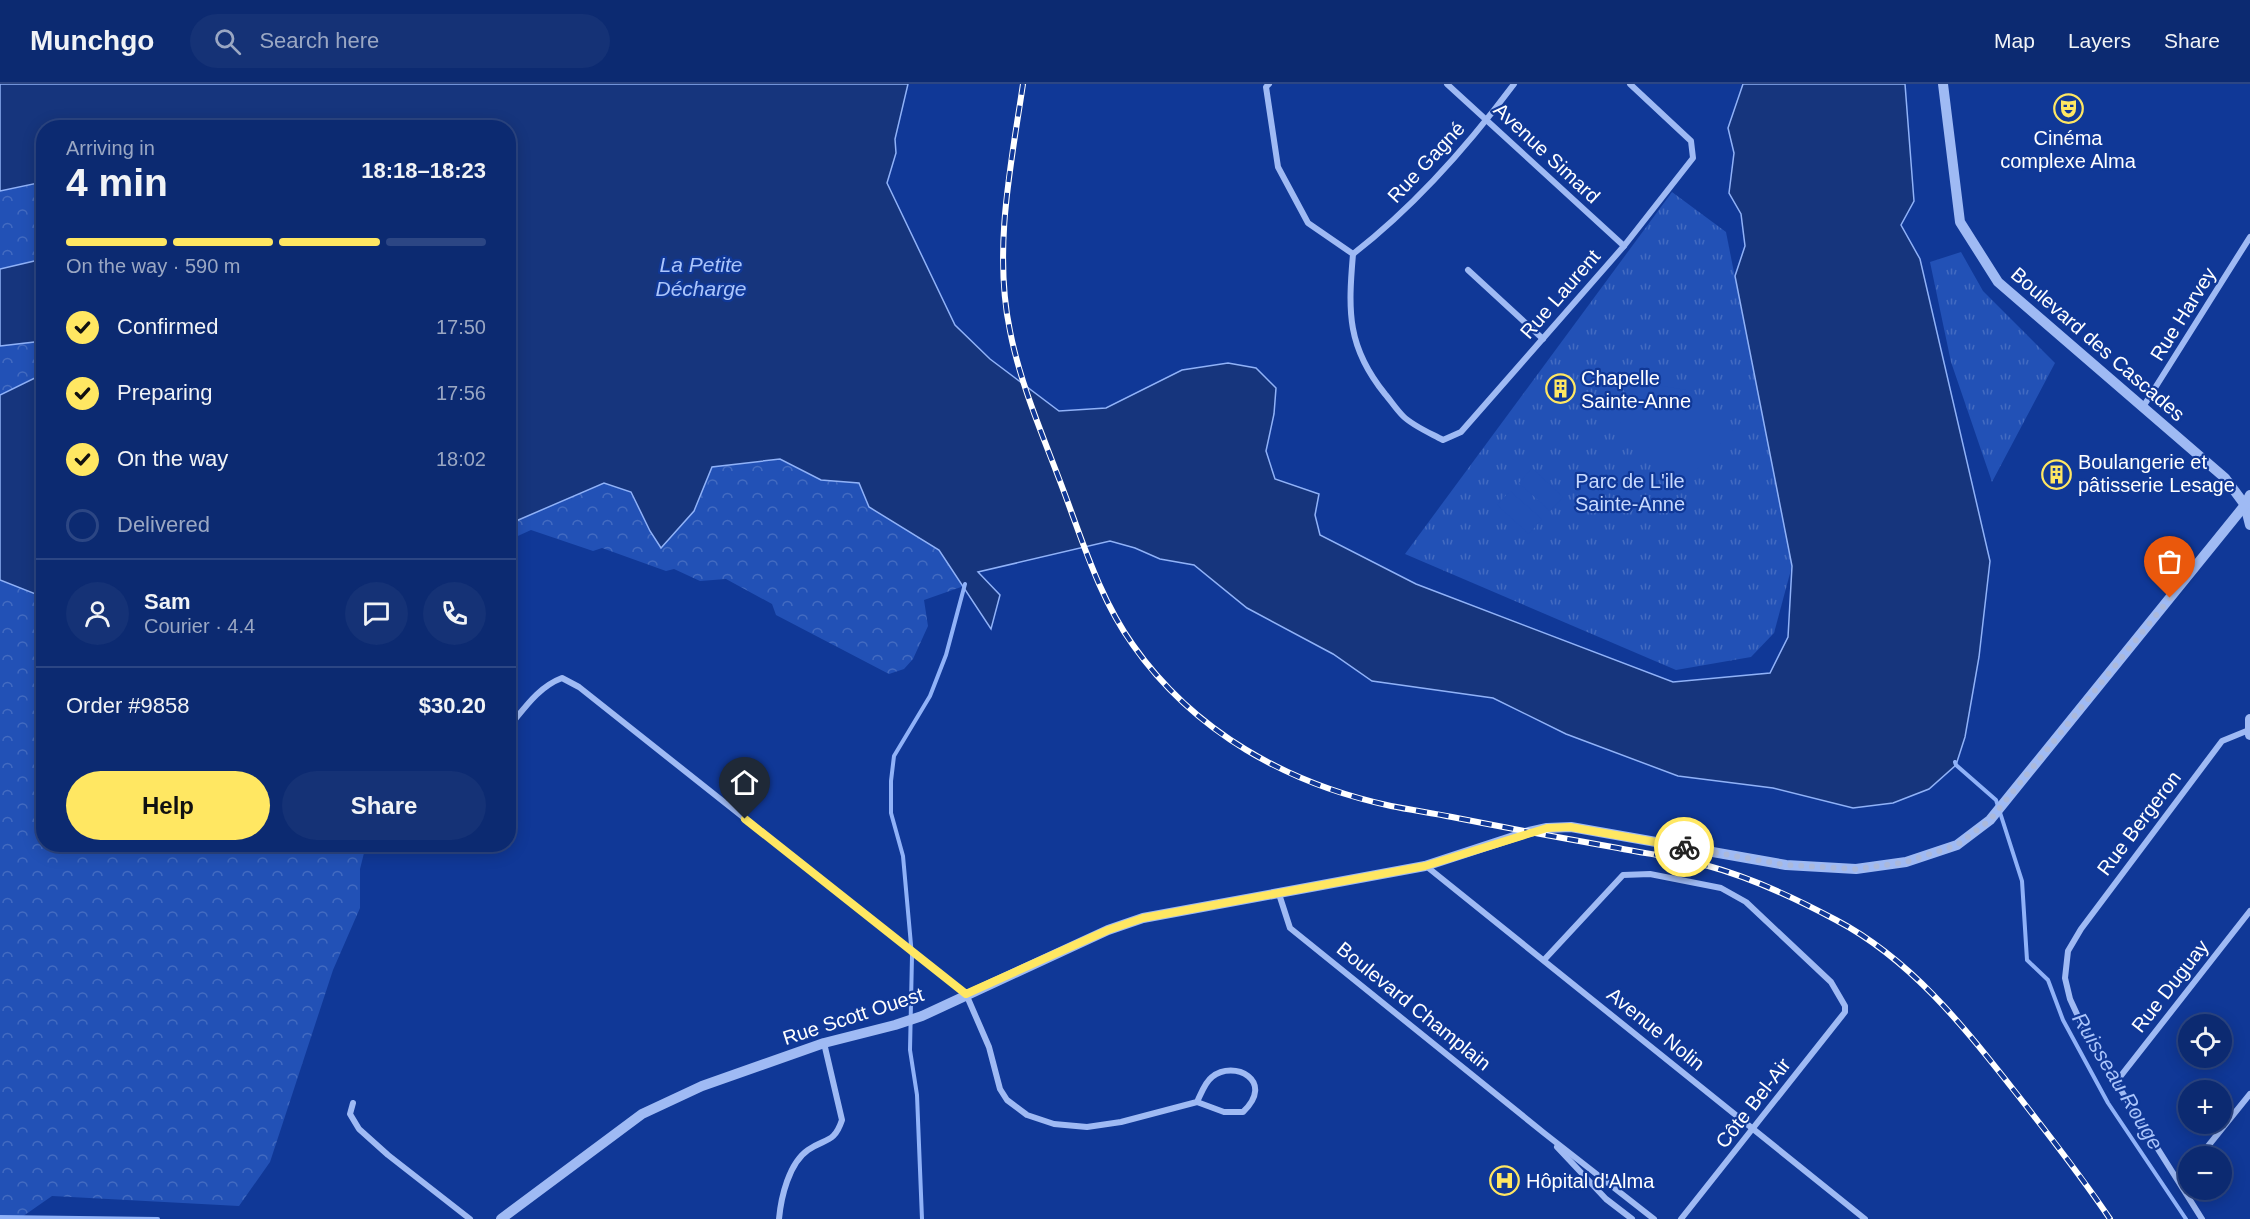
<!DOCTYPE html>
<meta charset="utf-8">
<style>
body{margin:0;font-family:Arial,sans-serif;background:#153276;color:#f1f3f6;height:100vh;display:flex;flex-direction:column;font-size:22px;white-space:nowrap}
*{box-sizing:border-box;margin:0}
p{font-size:20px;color:#9aa7c3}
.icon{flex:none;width:33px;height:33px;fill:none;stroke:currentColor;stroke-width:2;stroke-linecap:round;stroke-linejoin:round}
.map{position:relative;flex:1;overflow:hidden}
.sheet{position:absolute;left:36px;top:36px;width:480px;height:732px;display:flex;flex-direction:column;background:#0c2a71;border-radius:24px;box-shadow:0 3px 15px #0003,0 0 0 2px #2c4684}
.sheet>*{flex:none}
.tools{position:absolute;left:2178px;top:930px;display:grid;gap:12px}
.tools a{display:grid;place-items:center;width:54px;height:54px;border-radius:50%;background:#0c2a71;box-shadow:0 3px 15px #0003,0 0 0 2px #2c4684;font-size:30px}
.pin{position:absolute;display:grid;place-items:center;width:51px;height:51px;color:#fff;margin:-62px -26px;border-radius:50% 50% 50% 0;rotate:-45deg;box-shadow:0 0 6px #0007}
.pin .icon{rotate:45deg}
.courier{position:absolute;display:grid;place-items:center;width:60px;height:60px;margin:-30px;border:4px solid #ffe762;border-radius:50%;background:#fff;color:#222;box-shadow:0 2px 8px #0007}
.headline em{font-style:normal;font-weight:800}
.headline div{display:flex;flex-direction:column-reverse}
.headline{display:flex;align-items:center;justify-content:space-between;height:102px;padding:0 30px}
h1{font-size:39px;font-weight:800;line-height:45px}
.bar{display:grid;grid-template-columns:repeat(4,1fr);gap:9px 6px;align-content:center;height:72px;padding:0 30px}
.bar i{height:8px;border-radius:4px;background:#2c4684}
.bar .current{background:#ffe762}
.bar p{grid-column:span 4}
.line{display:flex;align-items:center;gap:15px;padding:0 30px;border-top:2px solid #2c4684}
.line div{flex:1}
.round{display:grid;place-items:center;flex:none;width:63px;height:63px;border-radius:32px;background:#153276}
ol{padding:0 30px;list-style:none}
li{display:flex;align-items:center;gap:18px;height:66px}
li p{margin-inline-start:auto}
li .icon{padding:6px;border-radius:50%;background:#ffe762;color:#111;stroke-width:4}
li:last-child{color:#9aa7c3}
li i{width:33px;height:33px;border:3px solid #2c4684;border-radius:50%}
.primary-button{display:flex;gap:12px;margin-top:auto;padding:12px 30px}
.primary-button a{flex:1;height:69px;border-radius:36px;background:#ffe762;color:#111;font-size:24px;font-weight:800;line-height:69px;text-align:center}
.primary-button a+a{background:#153276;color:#f1f3f6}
header{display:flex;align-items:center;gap:36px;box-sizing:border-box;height:84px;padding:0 30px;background:#0c2a71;border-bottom:2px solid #2c4684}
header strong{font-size:28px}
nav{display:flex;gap:33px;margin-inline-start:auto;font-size:21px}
.search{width:420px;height:54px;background:#153276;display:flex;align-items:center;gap:15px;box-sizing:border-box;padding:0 21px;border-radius:33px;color:#9aa7c3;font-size:22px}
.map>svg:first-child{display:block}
</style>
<header>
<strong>Munchgo</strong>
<div class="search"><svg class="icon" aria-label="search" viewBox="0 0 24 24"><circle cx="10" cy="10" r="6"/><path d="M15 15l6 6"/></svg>Search here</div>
<nav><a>Map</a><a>Layers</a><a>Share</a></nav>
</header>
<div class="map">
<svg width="2250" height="1135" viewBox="0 0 2250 1135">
<defs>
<pattern id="grass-tufts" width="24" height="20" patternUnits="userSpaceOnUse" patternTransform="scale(1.5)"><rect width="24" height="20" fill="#2251b6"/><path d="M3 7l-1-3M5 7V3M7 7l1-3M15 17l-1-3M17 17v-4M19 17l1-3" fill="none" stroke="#436bc1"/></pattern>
<pattern id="forest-crowns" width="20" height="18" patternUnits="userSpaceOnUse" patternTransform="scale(1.5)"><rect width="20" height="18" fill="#2251b6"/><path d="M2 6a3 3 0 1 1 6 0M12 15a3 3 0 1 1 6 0" fill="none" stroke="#436bc1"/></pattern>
</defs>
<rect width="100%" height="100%" fill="#103897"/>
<!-- grass -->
<g fill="url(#grass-tufts)">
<path d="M 1672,108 L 1726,148 L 1792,482 L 1774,549 L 1751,573 L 1676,586 L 1405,470 Z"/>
<path d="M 1961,168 L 1983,207 L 2055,279 L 1992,398 L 1951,278 L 1930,178 Z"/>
</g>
<!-- forest -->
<g fill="url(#forest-crowns)">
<path d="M 43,98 L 43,175 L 0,185 L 0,107 Z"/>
<path d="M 43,257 L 43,290 L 0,311 L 0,262 Z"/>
<path d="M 780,375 L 821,396 L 859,399 L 870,423 L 939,466 L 964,502 L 924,516 L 928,542 L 913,575 L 904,585 L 889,590 L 776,531 L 772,520 L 726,495 L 700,497 L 674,485 L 666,487 L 602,464 L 593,467 L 531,446 L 509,456 L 508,440 L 604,399 L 631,408 L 650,447 L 661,464 L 694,427 L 712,383 Z"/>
<path d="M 0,496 L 43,513 L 44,760 L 366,761 L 360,785 L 360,824 L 333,886 L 270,1078 L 239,1122 L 52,1112 L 19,1135 L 0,1135 Z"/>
</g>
<!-- pitch -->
<g fill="#2251b6">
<path d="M 1632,297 L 1692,307 L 1733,346 L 1686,397 L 1611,330 Z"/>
<path d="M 1532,384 L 1563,413 L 1550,427 L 1519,399 Z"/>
<path d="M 1510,407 L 1542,435 L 1529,450 L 1497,421 Z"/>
</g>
<!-- water -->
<g fill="#16357d" stroke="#90b2f8" stroke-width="1.5">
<path d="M 0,0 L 908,0 L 895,55 L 896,69 L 887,99 L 955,241 L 990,275 L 1059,327 L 1106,324 L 1182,286 L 1228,279 L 1256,284 L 1276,304 L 1274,330 L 1266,367 L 1275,395 L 1319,410 L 1315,431 L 1320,451 L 1416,500 L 1673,598 L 1770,589 L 1788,553 L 1792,482 L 1735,192 L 1745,162 L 1741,130 L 1729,109 L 1734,69 L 1728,44 L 1743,0 L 1905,0 L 1914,117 L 1901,141 L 1920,175 L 1990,477 L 1979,573 L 1965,653 L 1956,681 L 1929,705 L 1893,719 L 1853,724 L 1773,704 L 1678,692 L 1566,650 L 1493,614 L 1372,597 L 1333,570 L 1247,524 L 1194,481 L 1160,475 L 1135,464 L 1110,457 L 978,488 L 1000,511 L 991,545 L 939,466 L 869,423 L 859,399 L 821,396 L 780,375 L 712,383 L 694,427 L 661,464 L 650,447 L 631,408 L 604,399 L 509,440 L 508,44 L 44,44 L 43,98 L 0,107 Z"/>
<path d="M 43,175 L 43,257 L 0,262 L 0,185 Z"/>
<path d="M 43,290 L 43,513 L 0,496 L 0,311 Z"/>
</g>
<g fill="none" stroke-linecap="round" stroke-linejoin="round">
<!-- stream -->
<g stroke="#90b2f8" stroke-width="4">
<path d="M 1955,678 L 1956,681 L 1996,716 L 2022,797 L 2027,876 L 2048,896 L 2063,936 L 2108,1019 L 2186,1135"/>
<path d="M 0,1133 L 158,1135"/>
<path d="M 922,1135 L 917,1011 L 910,966 L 912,872 L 903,772 L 891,729 L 891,697 L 894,672 L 930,612 L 946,571 L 965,500"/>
</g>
<!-- minor -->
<g stroke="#9fbaf4" stroke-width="6">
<path d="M 1269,0 L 1266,3 L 1278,83 L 1308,139 L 1353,170 C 1348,228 1347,263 1385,310 C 1391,317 1396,325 1403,332 C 1413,342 1430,349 1443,356 L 1461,348 L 1624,162 L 1693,74 L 1691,57 L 1630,0"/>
<path d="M 1447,0 L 1624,162"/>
<path d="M 1353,170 C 1415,122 1467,63 1514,0"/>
<path d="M 1468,186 L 1543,255"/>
<path d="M 2143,323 L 2250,153"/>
<path d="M 508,644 C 524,625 538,603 562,594 L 579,603 L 966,910 L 989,963 L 1000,1005 L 1007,1016 L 1027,1031 L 1054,1040 L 1087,1043 L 1121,1038 L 1197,1018 L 1224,1028 L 1243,1028 C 1276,997 1234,975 1212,993 C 1205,998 1201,1010 1197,1018"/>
<path d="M 1426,782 L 1865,1135"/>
<path d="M 1279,810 L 1290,844 L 1544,1049 L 1654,1135"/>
<path d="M 1544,876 L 1623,791 L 1650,790 L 1721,804 L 1746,818 L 1831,898 L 1845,922 L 1845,928 L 1681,1135"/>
<path d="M 2116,998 L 2250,827"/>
<path d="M 353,1019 L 350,1030 L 359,1045 L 388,1071 L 470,1135"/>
<path d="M 1557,1063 L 1606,1115 L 1632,1135"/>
<path d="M 2200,1072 L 2250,1010"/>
<path d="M 2180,1099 L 2188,1088"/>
<path d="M 779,1135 C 781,1113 789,1079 808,1066 C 825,1054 834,1060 842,1036 L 824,959"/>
<path d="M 2202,1135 L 2088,954 L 2070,915 L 2065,894 L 2068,867 L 2081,845 L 2222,657 L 2249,646"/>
</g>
<!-- tertiary -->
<g stroke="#9fbaf4" stroke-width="10">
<path d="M 1943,0 L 1960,138 L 1998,198 L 2225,394 L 2245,421 L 2250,441"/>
<path d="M 2250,635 L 2250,651"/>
<path d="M 501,1135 L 642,1030 L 702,1002 L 824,959 L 895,941 L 922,932 L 1108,846 L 1143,834 L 1425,782 L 1529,748 L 1547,744 L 1571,743 L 1786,781 L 1856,785 L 1906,778 L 1957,761 L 1990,736 L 2245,421 L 2250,411"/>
</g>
<defs>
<path id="rail" d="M 1023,0 C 1011,81 993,165 1010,247 C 1021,304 1047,361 1067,416 C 1085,465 1102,518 1133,561 C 1194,648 1288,700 1391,722 C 1411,726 1432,729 1452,733 C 1507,744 1562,754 1618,764 C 1647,770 1677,773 1705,781 C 1750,793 1795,814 1836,836 C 1914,877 1967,947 2020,1014 C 2051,1054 2082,1093 2110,1135"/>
</defs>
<!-- rail casing -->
<use href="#rail" stroke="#fff" stroke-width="6"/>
<!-- rail -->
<use href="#rail" stroke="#103897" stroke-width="4" stroke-dasharray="11" stroke-linecap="butt"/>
</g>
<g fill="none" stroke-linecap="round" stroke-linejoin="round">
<!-- done -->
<path stroke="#abb9db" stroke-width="6" stroke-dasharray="0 10.8" d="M 1684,763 L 1786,781 L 1856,785 L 1906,778 L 1957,761 L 1990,736 L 2170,514"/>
<!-- route -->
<path stroke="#ffe762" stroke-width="8" d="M 745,735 L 966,910 L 1108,846 L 1143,834 L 1425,782 L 1547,744 L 1570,743 L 1684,763"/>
</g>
<!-- icons -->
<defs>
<symbol id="theatre-ring" viewBox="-11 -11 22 22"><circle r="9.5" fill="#103897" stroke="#ffe762" stroke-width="1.5"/><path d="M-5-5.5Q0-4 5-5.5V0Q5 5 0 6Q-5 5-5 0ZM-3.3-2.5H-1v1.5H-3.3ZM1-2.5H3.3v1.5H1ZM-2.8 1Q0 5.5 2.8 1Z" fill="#ffe762"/></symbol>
<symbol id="building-ring" viewBox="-11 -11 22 22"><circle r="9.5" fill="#103897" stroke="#ffe762" stroke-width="1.5"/><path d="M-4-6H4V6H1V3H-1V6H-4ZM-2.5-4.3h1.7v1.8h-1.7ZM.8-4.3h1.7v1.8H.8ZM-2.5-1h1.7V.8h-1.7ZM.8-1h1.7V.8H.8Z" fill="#ffe762"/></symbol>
<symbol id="hospital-ring" viewBox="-11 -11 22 22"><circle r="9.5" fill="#103897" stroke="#ffe762" stroke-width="1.5"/><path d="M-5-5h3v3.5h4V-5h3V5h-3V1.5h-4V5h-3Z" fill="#ffe762"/></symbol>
</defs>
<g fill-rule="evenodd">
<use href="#theatre-ring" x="2052" y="8" width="33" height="33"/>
<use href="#building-ring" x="1544" y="288" width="33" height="33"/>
<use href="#building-ring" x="2040" y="374" width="33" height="33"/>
<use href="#hospital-ring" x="1488" y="1080" width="33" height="33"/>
</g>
<g text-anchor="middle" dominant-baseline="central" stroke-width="4.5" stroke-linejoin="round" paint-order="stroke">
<!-- poi labels -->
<g font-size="20" fill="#fff" stroke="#103897" text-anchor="start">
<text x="2068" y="54" text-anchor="middle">Cinéma<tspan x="2068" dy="23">complexe Alma</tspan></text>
<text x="1581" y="294">Chapelle<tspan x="1581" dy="23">Sainte-Anne</tspan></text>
<text x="2078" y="378">Boulangerie et<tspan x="2078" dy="23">pâtisserie Lesage</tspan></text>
<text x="1526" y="1097">Hôpital d'Alma</text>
</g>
<!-- street labels -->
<g font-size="20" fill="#fff" stroke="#103897">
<text transform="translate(1547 69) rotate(43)">Avenue Simard</text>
<text transform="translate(1426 78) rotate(-47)">Rue Gagné</text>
<text transform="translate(1560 210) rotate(-49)">Rue Laurent</text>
<text transform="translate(2183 230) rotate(-58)">Rue Harvey</text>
<text transform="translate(2098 260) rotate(41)">Boulevard des Cascades</text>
<text transform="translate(2139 739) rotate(-53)">Rue Bergeron</text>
<text transform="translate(2170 902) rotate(-52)">Rue Duguay</text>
<text transform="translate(1414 922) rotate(39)">Boulevard Champlain</text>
<text transform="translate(853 932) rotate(-18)">Rue Scott Ouest</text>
<text transform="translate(1656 945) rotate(39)">Avenue Nolin</text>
<text transform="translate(1753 1019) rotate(-52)">Côte Bel-Air</text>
</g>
<!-- park labels -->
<g font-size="20" fill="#c7d9fe" stroke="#103897">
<text x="1630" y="397">Parc de L'ile<tspan x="1630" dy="23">Sainte-Anne</tspan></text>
</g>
<!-- water labels -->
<g font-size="21" font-style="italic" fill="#abc5fb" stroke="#103897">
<text x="701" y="180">La Petite<tspan x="701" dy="24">Décharge</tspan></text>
<text transform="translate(2118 997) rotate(59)">Ruisseau Rouge</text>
</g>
</g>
</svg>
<div class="tools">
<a><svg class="icon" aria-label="locate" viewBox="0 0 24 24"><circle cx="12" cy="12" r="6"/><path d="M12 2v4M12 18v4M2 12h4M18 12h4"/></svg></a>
<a>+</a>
<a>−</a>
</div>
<div class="pin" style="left:2170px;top:514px;background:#ea580c"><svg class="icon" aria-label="bag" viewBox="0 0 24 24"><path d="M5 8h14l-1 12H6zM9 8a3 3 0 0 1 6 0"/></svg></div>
<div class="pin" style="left:745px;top:735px;background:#1f2937"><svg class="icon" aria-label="home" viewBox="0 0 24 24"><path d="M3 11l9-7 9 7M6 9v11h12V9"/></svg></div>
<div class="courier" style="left:1684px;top:763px"><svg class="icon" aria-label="bike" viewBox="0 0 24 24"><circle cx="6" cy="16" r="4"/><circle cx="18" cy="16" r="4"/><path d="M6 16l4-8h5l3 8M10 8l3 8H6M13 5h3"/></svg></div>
<section class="sheet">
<div class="headline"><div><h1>4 min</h1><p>Arriving in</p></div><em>18:18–18:23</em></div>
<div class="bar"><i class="current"></i><i class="current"></i><i class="current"></i><i></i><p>On the way · 590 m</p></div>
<ol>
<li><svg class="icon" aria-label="check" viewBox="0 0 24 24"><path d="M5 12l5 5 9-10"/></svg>Confirmed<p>17:50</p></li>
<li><svg class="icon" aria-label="check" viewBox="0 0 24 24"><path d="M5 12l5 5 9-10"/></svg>Preparing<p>17:56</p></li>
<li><svg class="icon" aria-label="check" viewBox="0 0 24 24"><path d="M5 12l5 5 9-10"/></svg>On the way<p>18:02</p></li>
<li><i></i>Delivered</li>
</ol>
<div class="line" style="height:108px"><a class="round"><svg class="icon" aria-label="person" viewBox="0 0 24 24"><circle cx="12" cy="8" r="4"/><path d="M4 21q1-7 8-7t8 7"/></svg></a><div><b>Sam</b><p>Courier · 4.4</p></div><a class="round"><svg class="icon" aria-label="chat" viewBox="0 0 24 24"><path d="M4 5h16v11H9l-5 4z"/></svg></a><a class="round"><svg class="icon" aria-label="phone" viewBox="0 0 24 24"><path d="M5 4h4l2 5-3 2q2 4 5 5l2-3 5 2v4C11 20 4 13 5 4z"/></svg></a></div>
<div class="line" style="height:78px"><div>Order #9858</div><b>$30.20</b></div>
<div class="primary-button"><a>Help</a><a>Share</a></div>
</section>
</div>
